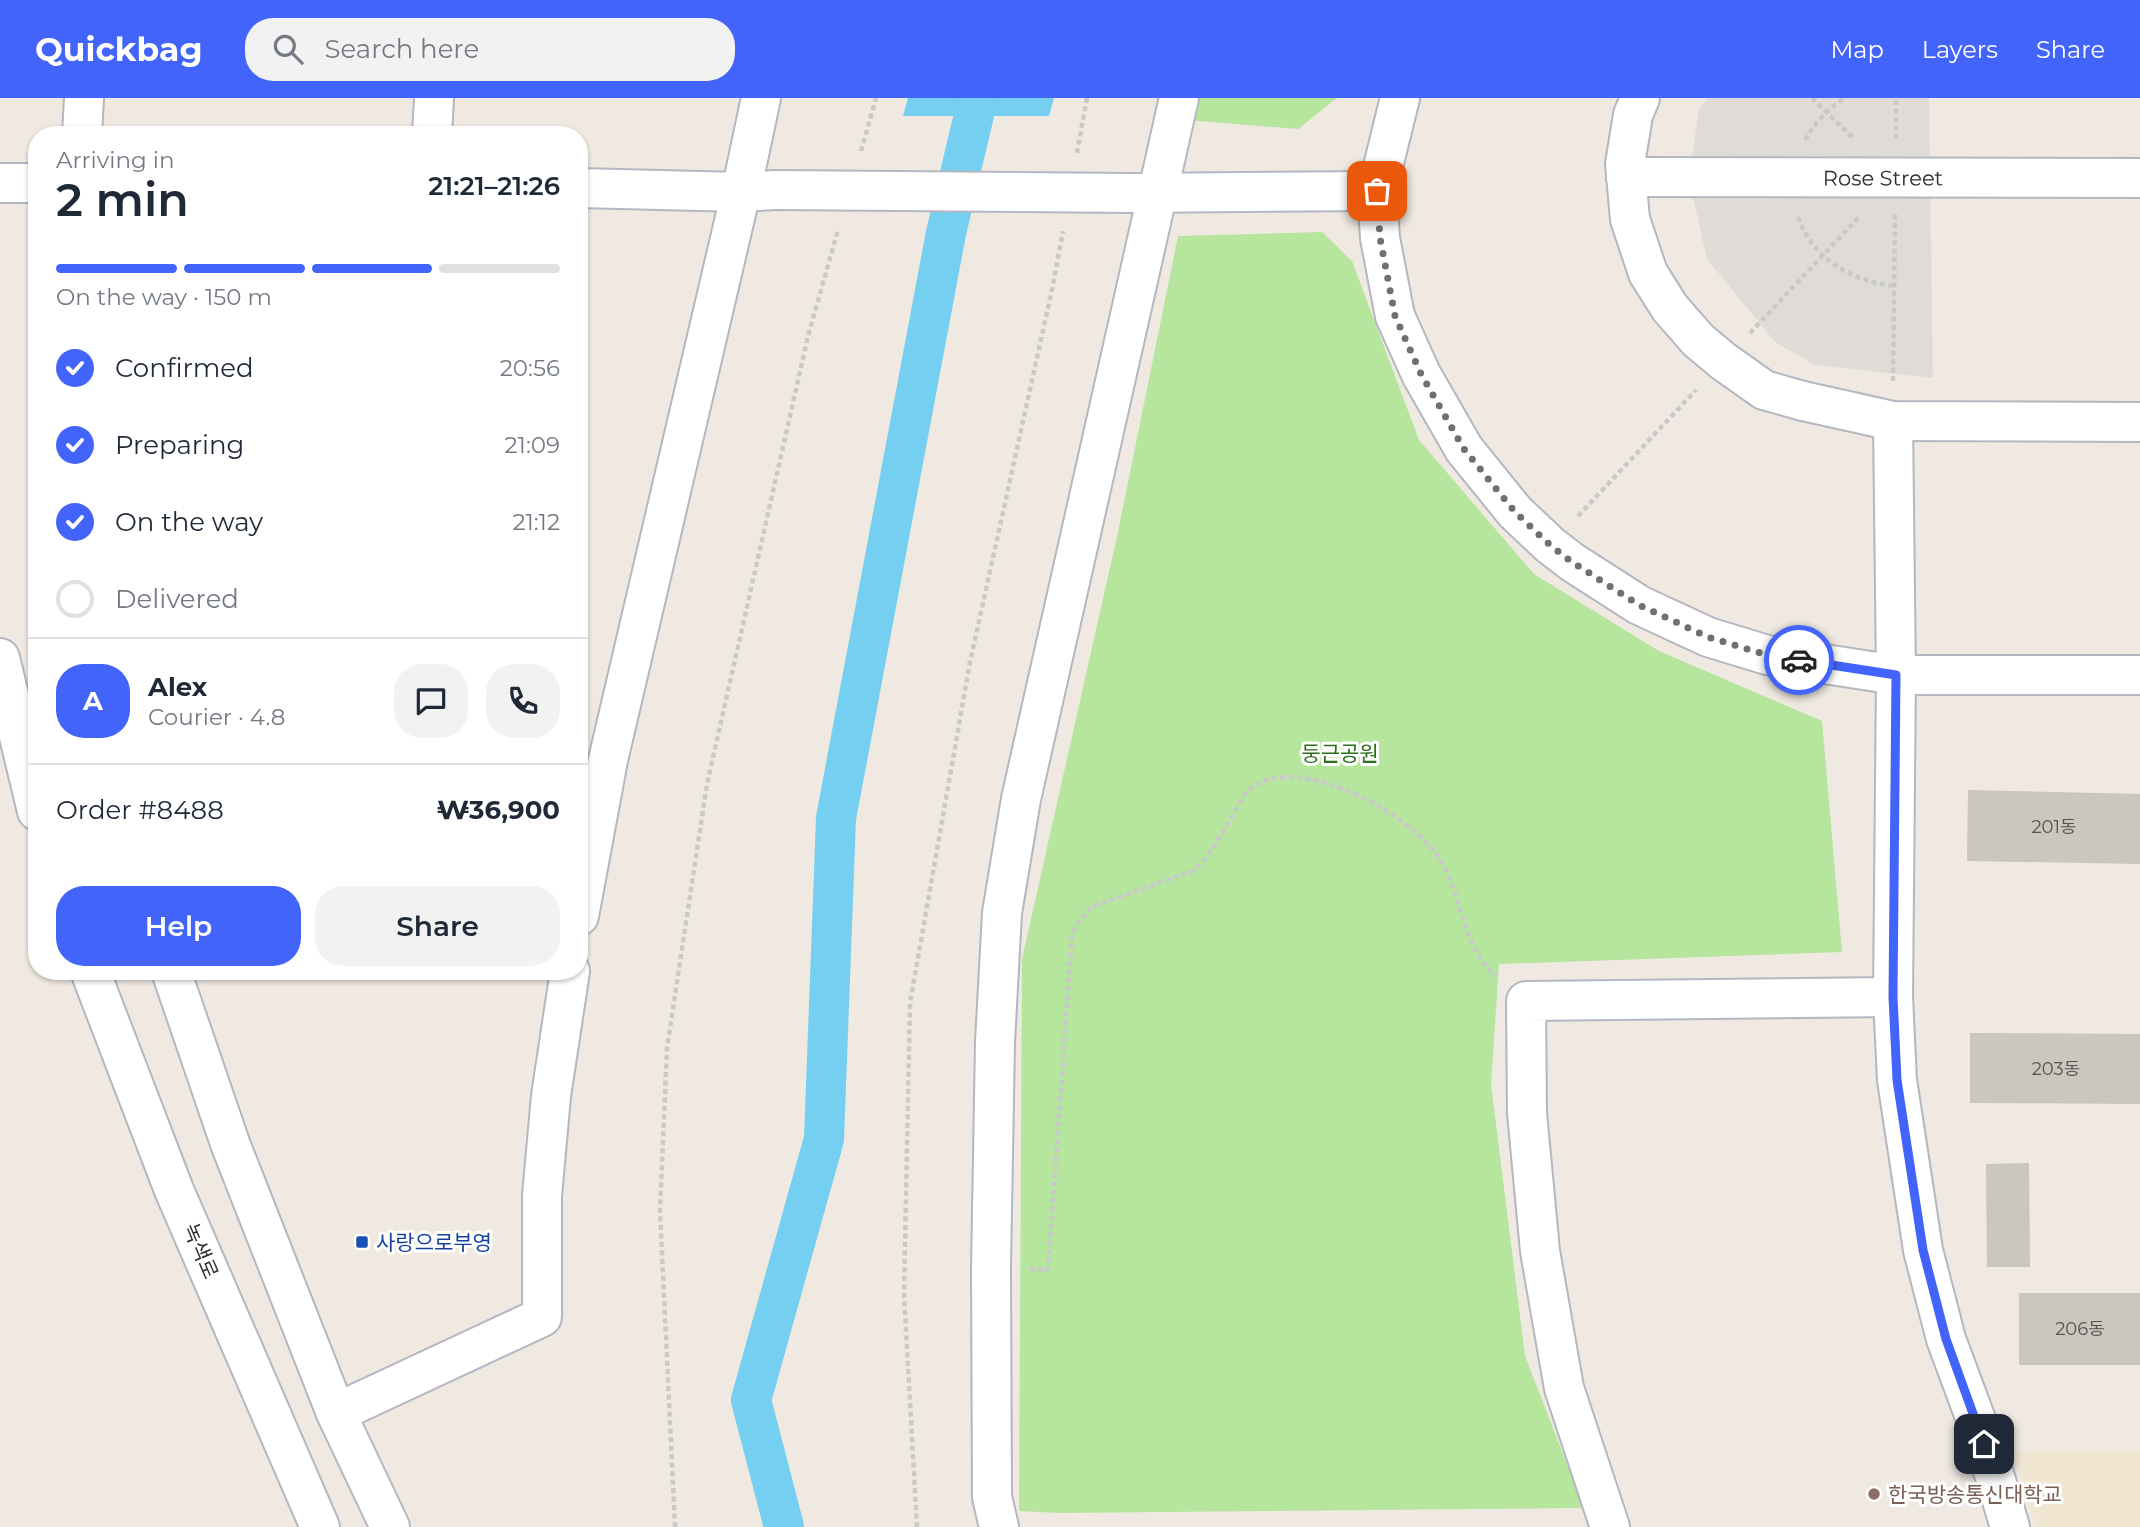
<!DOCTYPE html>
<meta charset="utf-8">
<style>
body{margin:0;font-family:Montserrat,"Noto Sans KR",sans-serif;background:#f2f2f3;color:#1f2937;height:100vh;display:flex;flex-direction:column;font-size:26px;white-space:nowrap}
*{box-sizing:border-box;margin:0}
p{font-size:23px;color:#747a83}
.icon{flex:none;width:38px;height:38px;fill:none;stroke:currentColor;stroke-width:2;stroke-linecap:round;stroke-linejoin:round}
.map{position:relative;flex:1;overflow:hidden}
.side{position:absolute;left:28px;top:28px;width:560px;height:854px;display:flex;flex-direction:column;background:#fff;border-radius:28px;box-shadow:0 2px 5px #0004}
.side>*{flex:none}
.pin{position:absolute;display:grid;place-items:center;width:60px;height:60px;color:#fff;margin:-30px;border-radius:14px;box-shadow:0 4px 10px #0006}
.courier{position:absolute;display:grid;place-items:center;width:70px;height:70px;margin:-35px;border:5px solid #4264fb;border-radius:50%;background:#fff;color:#222;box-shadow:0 2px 9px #0007}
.head em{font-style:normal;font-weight:600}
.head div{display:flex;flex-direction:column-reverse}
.head{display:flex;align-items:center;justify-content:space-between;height:119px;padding:0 28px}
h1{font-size:46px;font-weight:600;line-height:52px}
.bar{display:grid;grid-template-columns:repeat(4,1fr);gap:10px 7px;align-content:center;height:84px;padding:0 28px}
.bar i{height:9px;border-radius:5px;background:#e0e1e3}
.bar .active{background:#4264fb}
.bar p{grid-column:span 4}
.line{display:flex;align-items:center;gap:18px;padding:0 28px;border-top:2px solid #e0e1e3}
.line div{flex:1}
.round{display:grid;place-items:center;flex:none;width:74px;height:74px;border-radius:28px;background:#f2f2f3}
ol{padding:0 28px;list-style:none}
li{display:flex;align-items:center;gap:21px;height:77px}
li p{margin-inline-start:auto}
li .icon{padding:7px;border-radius:50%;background:#4264fb;color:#fff;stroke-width:4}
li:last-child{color:#747a83}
li i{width:38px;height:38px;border:4px solid #e0e1e3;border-radius:50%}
.primary-button{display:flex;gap:14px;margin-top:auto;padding:14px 28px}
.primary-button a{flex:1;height:80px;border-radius:28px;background:#4264fb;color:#fff;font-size:28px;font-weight:600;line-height:80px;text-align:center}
.primary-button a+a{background:#f2f2f3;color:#1f2937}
header{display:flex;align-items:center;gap:42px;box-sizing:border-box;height:98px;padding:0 35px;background:#4264fb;color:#fff}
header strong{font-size:33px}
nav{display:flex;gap:38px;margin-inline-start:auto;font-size:24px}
.search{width:490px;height:63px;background:#f2f2f3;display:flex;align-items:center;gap:18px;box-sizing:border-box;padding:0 24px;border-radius:28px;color:#747a83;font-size:26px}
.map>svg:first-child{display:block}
</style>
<header>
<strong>Quickbag</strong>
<div class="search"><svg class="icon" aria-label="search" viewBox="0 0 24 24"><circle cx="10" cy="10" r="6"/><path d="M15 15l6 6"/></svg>Search here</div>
<nav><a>Map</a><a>Layers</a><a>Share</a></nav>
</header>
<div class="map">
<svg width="2140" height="1429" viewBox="0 0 2140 1429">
<rect width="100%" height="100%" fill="#efe9e1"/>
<!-- education -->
<path fill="#f0e6d1" d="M 2014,1353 L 2140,1353 L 2140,1429 L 2036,1429 Z"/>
<!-- green -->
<g fill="#b6e59e">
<path d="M 1190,0 L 1337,0 L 1298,31 L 1185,22 Z"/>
<path d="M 1322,134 L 1352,163 L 1419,342 L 1534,476 L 1659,553 L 1822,623 L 1842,854 L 1499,866 L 1491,986 L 1525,1258 L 1584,1410 L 1059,1415 L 1019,1413 L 1022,861 L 1118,434 L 1178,138 Z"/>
</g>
<!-- plaza -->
<path fill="#dfdcd8" d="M 1708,0 L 1929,0 L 1933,280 L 1815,267 L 1775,244 L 1707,161 L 1689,80 L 1699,10 Z"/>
<!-- water -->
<path fill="#75cff0" d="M 908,0 L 1054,0 L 1049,18 L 903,18 Z"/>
<!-- pier -->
<path fill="#efe9e1" d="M 900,18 L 1053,18 L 1049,22 L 903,22 Z"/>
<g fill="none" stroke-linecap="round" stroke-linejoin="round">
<!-- canal -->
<path stroke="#75cff0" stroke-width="40" d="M 784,1429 L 751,1302 L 824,1041 L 836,720 L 946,135 L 978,0"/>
</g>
<!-- building -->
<g fill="#cbc7bf" stroke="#cbc5ba" stroke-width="2">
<path d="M 1969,693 L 2140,697 L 2140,765 L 1968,762 Z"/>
<path d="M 1971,936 L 2140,937 L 2140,1005 L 1971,1004 Z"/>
<path d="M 2028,1066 L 2029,1168 L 1988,1168 L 1987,1067 Z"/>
<rect x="2020" y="1196" width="120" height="70"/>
</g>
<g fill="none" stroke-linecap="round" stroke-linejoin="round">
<defs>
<g id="street">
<path d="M 1640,0 L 1633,17 L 1625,66 L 1630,121 L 1648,175 L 1670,210 L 1698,242 L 1723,263 L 1764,292 L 1803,303 L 1893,323 L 2140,324"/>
<path d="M 432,37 L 434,0"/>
<path id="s1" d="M 1626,79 L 2140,80"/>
<path d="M 1893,323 L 1896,577"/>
<path d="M 579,818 L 608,662 L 741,94 L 761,0"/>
<path d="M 336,1315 L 542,1219 L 542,1098 L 551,998 L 570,873"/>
<path d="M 999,1429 L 992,1399 L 991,1170 L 995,944 L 1002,815 L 1021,701 L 1179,0"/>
<path d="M 1610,1429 L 1564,1290 L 1540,1153 L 1527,1015 L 1526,903 L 1893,899"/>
</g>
<g id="secondary">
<path d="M 1400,0 L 1377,93 L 1380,140 L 1395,218 L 1421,276 L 1464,351 L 1515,414 L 1550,447 L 1572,464 L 1639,507 L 1708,539 L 1767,557 L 1896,577 L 2140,577"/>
<path d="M 82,37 L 84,0"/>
<path d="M 0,85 L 37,85"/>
<path d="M 579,90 L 741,94 L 776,92"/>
<path d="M 1132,95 L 1377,93"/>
<path d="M 0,560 L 37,713"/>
<path d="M 1896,577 L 1893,899 L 1897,982 L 1923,1152 L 1946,1241 L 1985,1346 L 2010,1429"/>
<path d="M 90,873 L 174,1092 L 320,1429"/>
<path d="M 171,873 L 231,1048 L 336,1315 L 390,1429"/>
</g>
</defs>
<!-- street casing -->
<use href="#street" stroke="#b4b7c1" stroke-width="42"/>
<!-- secondary casing -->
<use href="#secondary" stroke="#b4b7c1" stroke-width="42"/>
<!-- path -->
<g stroke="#c9c9c9" stroke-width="4.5" stroke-dasharray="5 3.5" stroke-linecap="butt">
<path d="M 1812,0 L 1854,41"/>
<path d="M 1896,41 L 1896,0"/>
<path d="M 1805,42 C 1815,24 1828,12 1844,0"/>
<path d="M 861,53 L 876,0"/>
<path d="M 1077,55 L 1087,0"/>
<path d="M 1798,119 C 1814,163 1851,182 1894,188"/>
<path d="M 1750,235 L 1859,119"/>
<path d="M 1893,283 L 1895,116"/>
<path d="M 1578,418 L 1696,292"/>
<path d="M 1030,1171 L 1048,1172 L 1072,836 L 1080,822 L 1091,809 L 1192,773 C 1212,758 1222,735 1235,713 C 1240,704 1245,694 1254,688 C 1303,656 1412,717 1439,760 C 1463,797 1461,848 1496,878"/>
<path d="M 675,1429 L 660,1113 L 667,950 L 707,686 L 808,238 L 838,132"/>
<path d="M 917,1429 L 904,1197 L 910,905 L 970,564 L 1053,187 L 1063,133"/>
</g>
<!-- street -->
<use href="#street" stroke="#fff" stroke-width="38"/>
<!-- secondary -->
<use href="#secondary" stroke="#fff" stroke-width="38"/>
<defs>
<path id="secondary-bridge" d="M 776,92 L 1132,95"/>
</defs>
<!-- secondary-bridge casing -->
<use href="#secondary-bridge" stroke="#b4b7c1" stroke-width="42" stroke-linecap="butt"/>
<!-- secondary-bridge -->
<use href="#secondary-bridge" stroke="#fff" stroke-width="38"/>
</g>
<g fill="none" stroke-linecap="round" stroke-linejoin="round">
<!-- done -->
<path stroke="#726f6d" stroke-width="7" stroke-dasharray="0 12.6" d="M 1377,93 L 1380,140 L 1395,218 L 1421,276 L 1464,351 L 1515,414 L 1550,447 L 1572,464 L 1639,507 L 1708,539 L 1767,557 L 1799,562"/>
<!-- route -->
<path stroke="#4264fb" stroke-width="9" d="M 1799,562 L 1896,577 L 1893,899 L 1897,982 L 1923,1152 L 1946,1241 L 1984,1346"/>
</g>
<!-- markers -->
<rect fill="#1a4fb4" stroke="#fff" stroke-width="2.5" x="355" y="1137" width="14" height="14" rx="3.5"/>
<circle fill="#8d6e63" stroke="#fff" stroke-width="2.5" cx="1874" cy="1396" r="7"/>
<g text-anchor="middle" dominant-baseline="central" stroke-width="6" stroke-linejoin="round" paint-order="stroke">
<!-- number labels -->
<g font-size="18" fill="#555452">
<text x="2054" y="729">201동</text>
<text x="2056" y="971">203동</text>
<text x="2080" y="1231">206동</text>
</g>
<!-- street labels -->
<g font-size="21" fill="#2e2e2e" stroke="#fff">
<text stroke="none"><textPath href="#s1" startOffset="257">Rose Street</textPath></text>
<text transform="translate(201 1153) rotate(67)">녹색로</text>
</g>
<!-- park labels -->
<g font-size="21" fill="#2c6e1b" stroke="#fff">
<text x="1340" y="655">둥근공원</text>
</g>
<!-- transit labels -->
<g font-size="21" fill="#164399" stroke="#fff" text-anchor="start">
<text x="376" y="1144">사랑으로부영</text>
</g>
<!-- education labels -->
<g font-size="21" fill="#785e54" stroke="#fff" text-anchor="start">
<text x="1888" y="1396">한국방송통신대학교</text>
</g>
</g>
</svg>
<div class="pin" style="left:1377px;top:93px;background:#ea580c"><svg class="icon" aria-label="bag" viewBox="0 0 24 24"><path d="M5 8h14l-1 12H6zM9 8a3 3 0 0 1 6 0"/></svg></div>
<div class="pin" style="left:1984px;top:1346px;background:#1f2937"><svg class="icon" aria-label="home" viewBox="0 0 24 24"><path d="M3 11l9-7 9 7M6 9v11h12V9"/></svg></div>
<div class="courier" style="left:1799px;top:562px"><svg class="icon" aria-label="car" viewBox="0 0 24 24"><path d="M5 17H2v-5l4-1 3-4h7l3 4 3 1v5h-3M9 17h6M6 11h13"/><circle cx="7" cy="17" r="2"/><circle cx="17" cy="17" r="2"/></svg></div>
<section class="side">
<div class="head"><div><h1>2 min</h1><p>Arriving in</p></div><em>21:21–21:26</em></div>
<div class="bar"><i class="active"></i><i class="active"></i><i class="active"></i><i></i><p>On the way · 150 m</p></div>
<ol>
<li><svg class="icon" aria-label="check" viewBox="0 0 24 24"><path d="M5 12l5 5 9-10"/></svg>Confirmed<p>20:56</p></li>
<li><svg class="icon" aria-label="check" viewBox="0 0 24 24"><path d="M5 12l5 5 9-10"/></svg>Preparing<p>21:09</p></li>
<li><svg class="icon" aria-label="check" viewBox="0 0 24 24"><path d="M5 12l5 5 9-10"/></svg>On the way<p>21:12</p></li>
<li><i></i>Delivered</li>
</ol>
<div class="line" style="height:126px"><b class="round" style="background:#4264fb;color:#fff">A</b><div><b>Alex</b><p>Courier · 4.8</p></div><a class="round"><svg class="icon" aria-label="chat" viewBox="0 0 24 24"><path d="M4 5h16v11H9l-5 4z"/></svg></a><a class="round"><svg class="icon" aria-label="phone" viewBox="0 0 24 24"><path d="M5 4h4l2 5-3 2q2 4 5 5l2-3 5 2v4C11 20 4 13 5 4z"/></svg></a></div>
<div class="line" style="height:91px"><div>Order #8488</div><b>₩36,900</b></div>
<div class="primary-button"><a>Help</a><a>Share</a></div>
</section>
</div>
